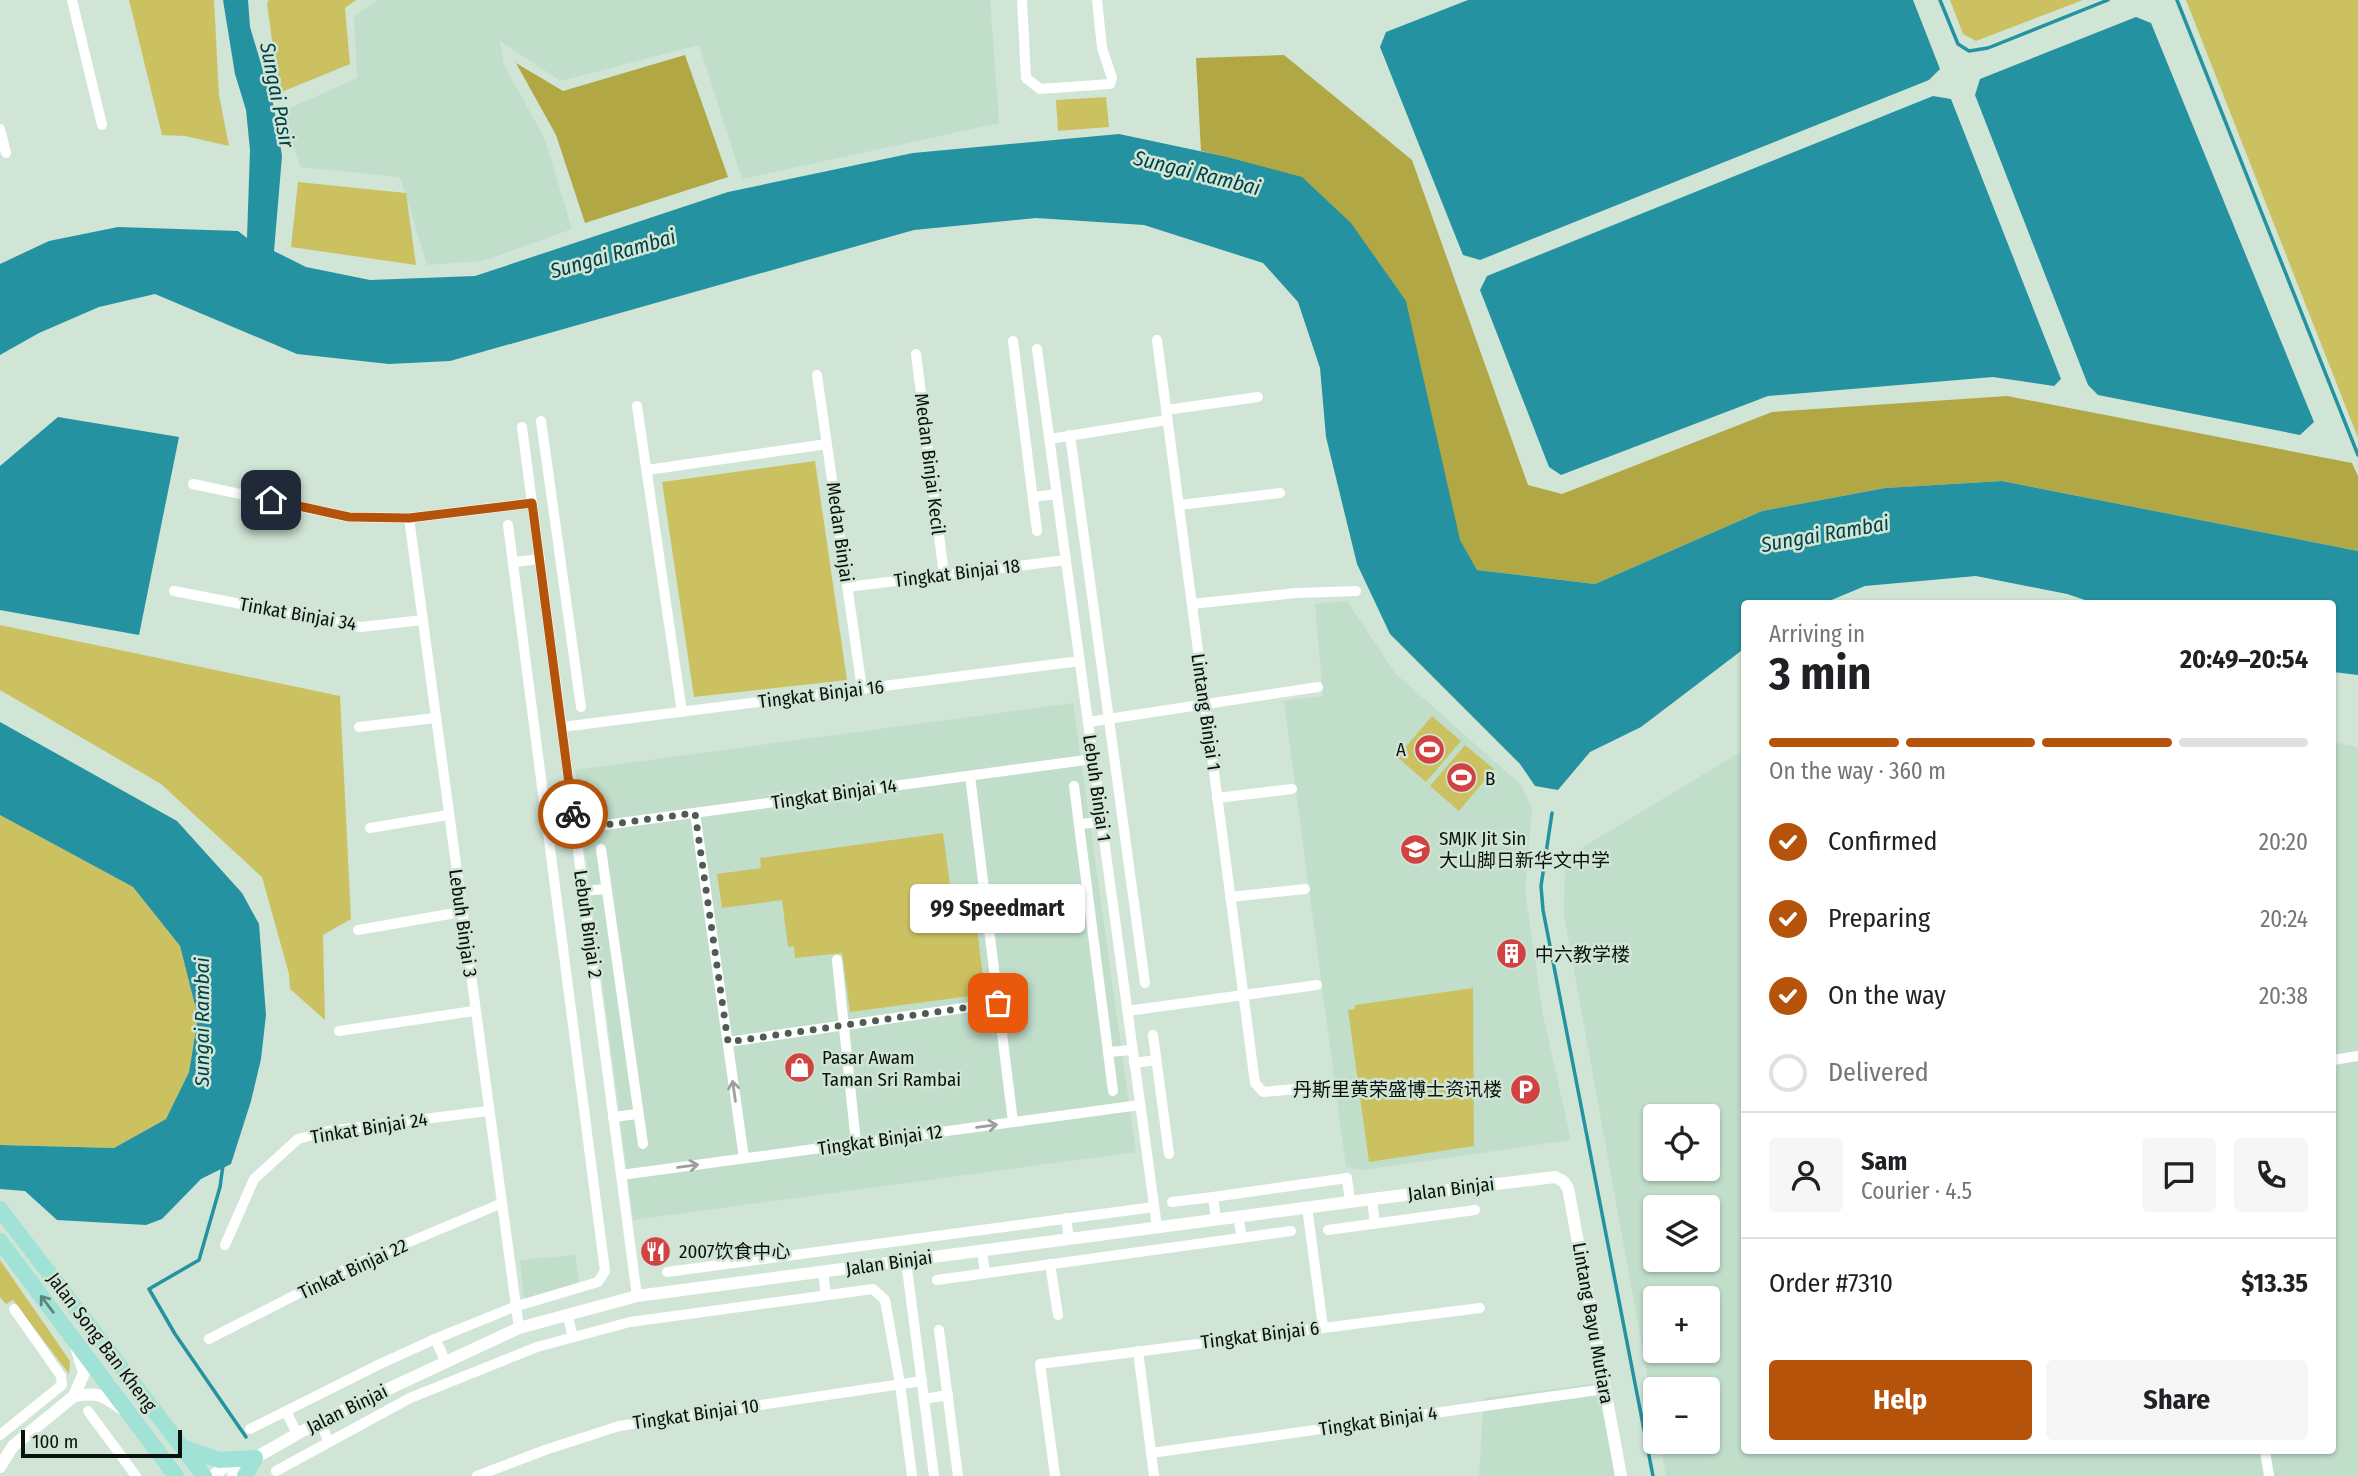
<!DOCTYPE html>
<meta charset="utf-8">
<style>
body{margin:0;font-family:"Fira Sans Condensed","Noto Sans SC",sans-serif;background:#f6f6f6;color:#202124;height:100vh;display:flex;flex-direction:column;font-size:26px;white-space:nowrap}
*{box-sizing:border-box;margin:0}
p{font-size:23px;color:#757577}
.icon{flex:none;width:38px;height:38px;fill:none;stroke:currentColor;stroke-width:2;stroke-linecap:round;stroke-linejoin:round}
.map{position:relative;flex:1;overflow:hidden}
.side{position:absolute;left:1741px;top:600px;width:595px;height:854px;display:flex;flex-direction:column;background:#fff;border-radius:7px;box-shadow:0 2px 5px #0004}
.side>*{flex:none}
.controls{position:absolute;left:1643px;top:1104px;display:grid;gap:14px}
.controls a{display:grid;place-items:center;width:77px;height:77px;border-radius:7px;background:#fff;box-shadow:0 2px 5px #0004;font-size:35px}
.scale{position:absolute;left:21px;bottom:18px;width:161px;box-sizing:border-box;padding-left:7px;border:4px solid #0b120d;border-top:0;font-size:19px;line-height:24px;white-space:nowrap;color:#0b120d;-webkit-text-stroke:5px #d0e5d6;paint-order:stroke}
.pin{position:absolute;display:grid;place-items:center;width:60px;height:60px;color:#fff;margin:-30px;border-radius:14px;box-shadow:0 4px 10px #0006}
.courier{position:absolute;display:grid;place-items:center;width:70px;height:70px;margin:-35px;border:5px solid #b45309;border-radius:50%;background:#fff;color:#222;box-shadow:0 2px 9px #0007}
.bubble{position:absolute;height:49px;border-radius:7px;background:#fff;box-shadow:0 2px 5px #0004;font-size:23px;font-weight:700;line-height:49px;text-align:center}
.head em{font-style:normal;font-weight:700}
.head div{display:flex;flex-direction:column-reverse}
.head{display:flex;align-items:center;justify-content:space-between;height:119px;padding:0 28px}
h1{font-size:46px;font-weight:700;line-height:52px}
.bar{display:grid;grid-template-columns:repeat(4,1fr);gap:10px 7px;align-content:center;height:84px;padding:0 28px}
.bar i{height:9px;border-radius:5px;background:#e0e0e0}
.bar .current{background:#b45309}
.bar p{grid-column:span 4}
.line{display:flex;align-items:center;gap:18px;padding:0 28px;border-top:2px solid #e0e0e0}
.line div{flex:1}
.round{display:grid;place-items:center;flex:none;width:74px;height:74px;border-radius:7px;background:#f6f6f6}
ol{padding:0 28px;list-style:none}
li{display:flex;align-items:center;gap:21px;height:77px}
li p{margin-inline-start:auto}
li .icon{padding:7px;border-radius:50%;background:#b45309;color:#fff;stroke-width:4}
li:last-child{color:#757577}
li i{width:38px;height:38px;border:4px solid #e0e0e0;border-radius:50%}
.primary-button{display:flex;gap:14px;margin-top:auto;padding:14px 28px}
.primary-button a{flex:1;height:80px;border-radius:7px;background:#b45309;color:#fff;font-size:28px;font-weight:700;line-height:80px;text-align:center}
.primary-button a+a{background:#f6f6f6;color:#202124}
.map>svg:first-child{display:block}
</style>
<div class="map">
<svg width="2358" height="1476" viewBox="0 0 2358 1476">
<rect width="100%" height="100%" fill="#d0e5d6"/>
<!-- built -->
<g fill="#c1deca" fill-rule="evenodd">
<path d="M 377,0 L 990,0 L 999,123 L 742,179 L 699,45 L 561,81 L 500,41 L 504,65 L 544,137 L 572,229 L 483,261 L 427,265 L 400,177 L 300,167 L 284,111 L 357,78 L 354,16 Z"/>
<path d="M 1347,601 L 1395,673 L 1522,786 L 1532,809 L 1525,890 L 1543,1015 L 1571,1140 L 1363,1170 L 1346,1167 L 1284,701 L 1323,696 L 1315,604 Z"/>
<path d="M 1073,703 L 1136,1152 L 633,1220 L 575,770 Z"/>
<path d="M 2333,742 L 2358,747 L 2358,1476 L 1666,1476 L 1660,1442 L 1708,1442 L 1708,1390 L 1656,1390 L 1655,1418 L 1564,915 L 1565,858 L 1745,749 L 1745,1451 L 2333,1451 ZM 1656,1116 L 1708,1116 L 1708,1169 L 1656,1169 ZM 1656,1208 L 1708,1208 L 1708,1260 L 1656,1260 ZM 1656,1298 L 1708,1298 L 1708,1351 L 1656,1351 Z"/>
<path d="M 575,1255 L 579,1283 L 524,1300 L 520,1260 Z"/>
<path d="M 1600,1383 L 1615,1476 L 1479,1476 L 1484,1398 Z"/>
</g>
<!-- green -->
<g fill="#ccc161">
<path d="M 129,0 L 214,0 L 219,95 L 229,146 L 185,136 L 162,135 Z"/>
<path d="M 269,0 L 356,0 L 345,8 L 350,64 L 279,93 L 267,3 Z"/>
<path d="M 1950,0 L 2083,0 L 1976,41 L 1963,34 Z"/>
<path d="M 2186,0 L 2358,0 L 2358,438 Z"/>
<path d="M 1106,97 L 1109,127 L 1058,131 L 1056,100 Z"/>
<path d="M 298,182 L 406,193 L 416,265 L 291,247 Z"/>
<path d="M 815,461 L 847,680 L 694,697 L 662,482 Z"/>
<path d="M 0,625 L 340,696 L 351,919 L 323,935 L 325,1020 L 290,989 L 289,974 L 262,877 L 161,784 L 0,690 Z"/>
<path d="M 1432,716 L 1461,741 L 1426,782 L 1397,757 Z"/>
<path d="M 1465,745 L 1494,769 L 1459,811 L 1430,786 Z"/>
<path d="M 0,815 L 133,887 L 180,946 L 198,1017 L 189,1072 L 166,1119 L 114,1148 L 0,1145 Z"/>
<path d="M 943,833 L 951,891 L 972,887 L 985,994 L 850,1012 L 842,953 L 795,958 L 794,946 L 788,947 L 782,900 L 722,908 L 717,874 L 761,868 L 760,858 Z"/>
<path d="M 1473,988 L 1474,1146 L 1369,1162 L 1348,1010 L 1355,1009 L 1355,1005 Z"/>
<path d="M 0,1260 L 70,1361 L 69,1374 L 13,1300 L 6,1304 L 0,1297 Z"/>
</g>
<!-- forest -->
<g fill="#b2a745">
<path d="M 685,55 L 728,177 L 585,223 L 556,135 L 516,63 L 563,91 Z"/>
<path d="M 1284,55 L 1412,160 L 1528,485 L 1562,494 L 1772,412 L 2007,396 L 2352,463 L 2358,476 L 2358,551 L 2002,481 L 1885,488 L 1762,511 L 1595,584 L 1477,570 L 1223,156 L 1201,151 L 1196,58 Z"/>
</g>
<!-- water -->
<g fill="#2492a0">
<path d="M 223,0 L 248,0 L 250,27 L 274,107 L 282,156 L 274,251 L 306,267 L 370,280 L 475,276 L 728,192 L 913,153 L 1119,134 L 1223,156 L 1302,177 L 1351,223 L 1406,301 L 1460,540 L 1477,570 L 1595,584 L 1762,511 L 1885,488 L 2002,481 L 2358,551 L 2358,675 L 2333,672 L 2333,604 L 2097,604 L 2067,594 L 1976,576 L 1865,586 L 1822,604 L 1745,604 L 1745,648 L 1641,727 L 1590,752 L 1558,790 L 1535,786 L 1520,764 L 1390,634 L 1357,564 L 1326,437 L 1320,368 L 1298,302 L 1263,263 L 1144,225 L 1036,218 L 914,230 L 450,361 L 389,364 L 297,354 L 155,294 L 99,307 L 39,333 L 0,355 L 0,264 L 49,241 L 118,227 L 238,231 L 247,238 L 250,150 L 246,110 L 235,74 Z"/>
<path d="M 1468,0 L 1913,0 L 1940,69 L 1929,80 L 1480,260 L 1463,255 L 1380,47 L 1386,32 Z"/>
<path d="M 2136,17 L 2151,23 L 2314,422 L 2300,435 L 2098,395 L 2088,385 L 1975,95 L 1980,79 Z"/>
<path d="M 1933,96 L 1951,99 L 2061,379 L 2054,386 L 1993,377 L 1768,396 L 1561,475 L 1549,467 L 1480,290 L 1487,276 Z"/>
<path d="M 58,417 L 179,437 L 139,635 L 0,610 L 0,466 Z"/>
<path d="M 0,722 L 177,821 L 242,893 L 259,924 L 266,1015 L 261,1059 L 251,1101 L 231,1164 L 201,1179 L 162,1219 L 146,1225 L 57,1220 L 25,1191 L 0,1189 L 0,1145 L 114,1148 L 166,1119 L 189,1072 L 198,1017 L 180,946 L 133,887 L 0,815 Z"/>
</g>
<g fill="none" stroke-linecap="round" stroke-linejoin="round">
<!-- stream -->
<g stroke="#2492a0" stroke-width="3.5">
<path d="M 1940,0 L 1958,44 L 1969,51 L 1988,48 L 2108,0"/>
<path d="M 2177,0 L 2358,455"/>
<path d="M 1552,813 L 1541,886 L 1543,910 L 1653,1476"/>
<path d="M 223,1165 L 220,1187 L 199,1260 L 149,1289 L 175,1334 L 246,1437"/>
</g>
<!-- minor -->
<g stroke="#fff" stroke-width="10">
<path d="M 72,0 L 102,125"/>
<path d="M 1022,0 L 1026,78 L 1040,89 L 1110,84 L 1112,78 L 1102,48 L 1097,0"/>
<path d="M 0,129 L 6,153"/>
<path d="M 1157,340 L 1255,1083 L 1263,1092 L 1331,1086"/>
<path d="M 1013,341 L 1037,531"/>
<path d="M 1037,349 L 1157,1227"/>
<path d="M 916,354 L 944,575"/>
<path d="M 817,375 L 862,689"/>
<path d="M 637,406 L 682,712"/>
<path d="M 1166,410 L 1258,397"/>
<path d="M 541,421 L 581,707"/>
<path d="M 522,427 L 637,1296"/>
<path d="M 1070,435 L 1145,983"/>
<path d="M 1050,439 L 1167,420"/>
<path d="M 647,470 L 827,444"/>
<path d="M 193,484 L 349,517 L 409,518 L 532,503"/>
<path d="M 1033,497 L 1057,494"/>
<path d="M 1179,505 L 1280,493"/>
<path d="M 409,518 L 519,1328"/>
<path d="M 514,562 L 540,559"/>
<path d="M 847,587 L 1066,560"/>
<path d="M 174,591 L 361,627 L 422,620"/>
<path d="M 1192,604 L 1296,593 L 1356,591"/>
<path d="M 1088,722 L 1318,687"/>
<path d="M 359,727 L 435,718"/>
<path d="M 562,727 L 1080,661"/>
<path d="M 970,776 L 1013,1122"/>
<path d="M 1074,786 L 1113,1091"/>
<path d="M 1217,798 L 1292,789"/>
<path d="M 695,813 L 744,1158"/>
<path d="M 1079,824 L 1102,822"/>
<path d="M 370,828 L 448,815"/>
<path d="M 575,829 L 1093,759"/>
<path d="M 601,849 L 643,1144"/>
<path d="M 583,891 L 606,889"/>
<path d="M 1230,897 L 1305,889"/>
<path d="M 358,930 L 461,912"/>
<path d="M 837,960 L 856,1143"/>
<path d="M 1127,1011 L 1317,985"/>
<path d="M 339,1031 L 474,1011"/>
<path d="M 1153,1035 L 1169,1154"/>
<path d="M 728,1042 L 998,1003"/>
<path d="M 1108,1052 L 1132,1050"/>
<path d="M 2333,1060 L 2358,1056"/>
<path d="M 1134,1063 L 1156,1060"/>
<path d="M 613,1117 L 638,1114"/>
<path d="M 621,1175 L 1140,1105"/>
<path d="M 1213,1197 L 1347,1178 L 1350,1201"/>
<path d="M 1372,1199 L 1375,1224"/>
<path d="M 1172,1202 L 1213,1197 L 1216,1219"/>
<path d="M 1307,1207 L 1323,1327"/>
<path d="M 1238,1216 L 1242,1238"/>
<path d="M 1066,1218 L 1069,1239"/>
<path d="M 1328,1230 L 1475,1210"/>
<path d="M 225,1245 L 254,1179 L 298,1139 L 328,1131 L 488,1111"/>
<path d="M 982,1251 L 985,1273"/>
<path d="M 906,1261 L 934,1476"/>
<path d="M 1050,1264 L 1058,1315"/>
<path d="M 667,1272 L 1154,1207"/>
<path d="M 823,1272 L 826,1295"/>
<path d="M 937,1280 L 1291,1231"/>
<path d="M 567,1314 L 573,1337"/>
<path d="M 939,1330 L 958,1476"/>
<path d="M 209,1339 L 352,1266 L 500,1204"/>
<path d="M 435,1339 L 446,1362"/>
<path d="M 1138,1351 L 1154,1476"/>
<path d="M 924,1399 L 948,1395"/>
<path d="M 88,1411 L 136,1476"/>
<path d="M 286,1411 L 297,1434"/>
<path d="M 320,1422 L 329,1442"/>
<path d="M 250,1429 L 380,1364 L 435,1339 L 514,1307 L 598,1282 L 605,1271 L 508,525"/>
<path d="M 0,1435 L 62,1385 L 61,1376 L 14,1309"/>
<path d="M 2265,1451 L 2269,1476"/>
<path d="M 1151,1453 L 1605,1389"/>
<path d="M 276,1471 L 410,1398 L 537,1347 L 630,1322 L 873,1289 L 885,1300 L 900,1384 L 912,1476"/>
<path d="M 477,1476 L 545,1450 L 619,1426 L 922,1381"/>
<path d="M 1055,1476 L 1040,1364 L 1480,1308"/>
</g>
<!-- tertiary -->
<g stroke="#fff" stroke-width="12">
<path d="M 74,1396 C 98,1392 103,1395 122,1409"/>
<path d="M 0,1467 L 13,1446 L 74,1396 L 84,1373 L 77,1350"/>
<path d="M 213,1476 L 227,1465 L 237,1463"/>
<path d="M 233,1476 L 255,1458 L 297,1434 L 354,1405 L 519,1328 L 637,1296 L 1372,1199 L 1555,1177 L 1563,1181 L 1568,1188 L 1621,1476"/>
</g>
<!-- primary -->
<g stroke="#a1e2d7" stroke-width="16">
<path d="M 0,1209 L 204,1476"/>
<path d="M 0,1241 L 176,1476"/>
<path d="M 182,1447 L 219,1460 L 255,1458"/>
<path d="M 245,1476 L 255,1458"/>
</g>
</g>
<!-- one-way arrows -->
<defs><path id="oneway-shaft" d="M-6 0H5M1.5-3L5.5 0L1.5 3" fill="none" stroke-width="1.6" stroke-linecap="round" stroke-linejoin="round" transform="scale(1.75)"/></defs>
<g stroke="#9da09e">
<use href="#oneway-shaft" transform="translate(734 1091) rotate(-98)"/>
<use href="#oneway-shaft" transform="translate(987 1126) rotate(-8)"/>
<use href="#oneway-shaft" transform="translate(688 1166) rotate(-8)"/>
</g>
<use stroke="#5e847c" href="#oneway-shaft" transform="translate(47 1304) rotate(-127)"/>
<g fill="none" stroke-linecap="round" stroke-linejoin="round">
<!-- done -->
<path stroke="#505c53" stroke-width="7" stroke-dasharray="0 12.6" d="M 573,814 L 575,829 L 695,813 L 728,1042 L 998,1003"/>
<!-- route -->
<path stroke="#b45309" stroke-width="9" d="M 271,500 L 349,517 L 409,518 L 532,503 L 573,814"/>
</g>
<!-- icons -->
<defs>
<symbol id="stadium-disc" viewBox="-11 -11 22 22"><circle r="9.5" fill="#d14241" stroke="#d0e5d6"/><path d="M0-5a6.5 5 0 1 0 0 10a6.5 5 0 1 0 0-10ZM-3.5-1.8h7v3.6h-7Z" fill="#fff"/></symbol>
<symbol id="school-disc" viewBox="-11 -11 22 22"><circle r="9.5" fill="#d14241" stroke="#d0e5d6"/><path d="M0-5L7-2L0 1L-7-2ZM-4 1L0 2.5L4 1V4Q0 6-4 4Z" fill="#fff"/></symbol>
<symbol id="building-disc" viewBox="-11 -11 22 22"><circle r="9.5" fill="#d14241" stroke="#d0e5d6"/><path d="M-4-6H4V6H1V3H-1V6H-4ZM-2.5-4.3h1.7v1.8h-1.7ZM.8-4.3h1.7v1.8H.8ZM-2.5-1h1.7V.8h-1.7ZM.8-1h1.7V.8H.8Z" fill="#fff"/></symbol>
<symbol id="shop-disc" viewBox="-11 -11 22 22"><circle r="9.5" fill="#d14241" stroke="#d0e5d6"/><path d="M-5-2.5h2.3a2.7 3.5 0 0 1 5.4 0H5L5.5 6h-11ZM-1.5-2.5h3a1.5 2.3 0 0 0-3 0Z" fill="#fff"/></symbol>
<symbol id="parking-disc" viewBox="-11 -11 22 22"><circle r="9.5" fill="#d14241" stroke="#d0e5d6"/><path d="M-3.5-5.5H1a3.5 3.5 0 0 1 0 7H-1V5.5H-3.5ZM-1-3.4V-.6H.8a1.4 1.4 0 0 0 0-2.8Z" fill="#fff"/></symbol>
<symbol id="restaurant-disc" viewBox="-11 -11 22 22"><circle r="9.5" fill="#d14241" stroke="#d0e5d6"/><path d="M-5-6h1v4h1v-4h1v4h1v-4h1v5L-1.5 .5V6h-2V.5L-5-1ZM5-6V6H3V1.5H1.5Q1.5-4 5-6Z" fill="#fff"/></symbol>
</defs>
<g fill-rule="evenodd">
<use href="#stadium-disc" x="1412" y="732" width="35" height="35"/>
<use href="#stadium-disc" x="1444" y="760" width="35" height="35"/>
<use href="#school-disc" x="1398" y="832" width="35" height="35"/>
<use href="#building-disc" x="1494" y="936" width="35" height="35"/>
<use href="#shop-disc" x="782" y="1050" width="35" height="35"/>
<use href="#parking-disc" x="1508" y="1072" width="35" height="35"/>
<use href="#restaurant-disc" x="638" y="1234" width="35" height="35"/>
</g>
<g text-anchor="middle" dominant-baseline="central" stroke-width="5" stroke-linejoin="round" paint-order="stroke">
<!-- street labels -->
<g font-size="19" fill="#0b120d" stroke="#d0e5d6">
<text transform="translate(930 464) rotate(83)">Medan Binjai Kecil</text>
<text transform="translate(840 532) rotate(82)">Medan Binjai</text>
<text transform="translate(957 573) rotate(-7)">Tingkat Binjai 18</text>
<text transform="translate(298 614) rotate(10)">Tinkat Binjai 34</text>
<text transform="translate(821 694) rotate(-7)">Tingkat Binjai 16</text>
<text transform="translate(1206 712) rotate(82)">Lintang Binjai 1</text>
<text transform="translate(1097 788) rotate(82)">Lebuh Binjai 1</text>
<text transform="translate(834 794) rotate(-8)">Tingkat Binjai 14</text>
<text transform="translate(463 923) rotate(82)">Lebuh Binjai 3</text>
<text transform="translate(588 924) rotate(82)">Lebuh Binjai 2</text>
<text transform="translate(369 1128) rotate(-9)">Tinkat Binjai 24</text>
<text transform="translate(880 1140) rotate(-8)">Tingkat Binjai 12</text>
<text transform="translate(1451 1189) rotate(-7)">Jalan Binjai</text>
<text transform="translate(889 1263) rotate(-8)">Jalan Binjai</text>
<text transform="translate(353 1269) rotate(-25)">Tinkat Binjai 22</text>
<text transform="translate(1593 1323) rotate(80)">Lintang Bayu Mutiara</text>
<text transform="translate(1260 1335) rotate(-7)">Tingkat Binjai 6</text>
<text transform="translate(102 1342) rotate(53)">Jalan Song Ban Kheng</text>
<text transform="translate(347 1409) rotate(-26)">Jalan Binjai</text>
<text transform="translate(696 1414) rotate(-8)">Tingkat Binjai 10</text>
<text transform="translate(1378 1421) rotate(-8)">Tingkat Binjai 4</text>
</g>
<!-- poi labels -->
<g font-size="19" fill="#0b120d" stroke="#d0e5d6" text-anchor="start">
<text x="1406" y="749" text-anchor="end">A</text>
<text x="1485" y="778">B</text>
<text x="1439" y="838">SMJK Jit Sin<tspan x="1439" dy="22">大山脚日新华文中学</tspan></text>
<text x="1535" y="954">中六教学楼</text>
<text x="822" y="1057">Pasar Awam<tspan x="822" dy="22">Taman Sri Rambai</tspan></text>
<text x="1502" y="1089" text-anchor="end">丹斯里黄荣盛博士资讯楼</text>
<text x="679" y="1251">2007饮食中心</text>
</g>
<!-- water labels -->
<g font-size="21" font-style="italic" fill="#004047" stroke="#d0e5d6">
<text transform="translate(277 95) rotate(79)">Sungai Pasir</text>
<text transform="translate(1197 173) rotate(14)">Sungai Rambai</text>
<text transform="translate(613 254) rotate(-16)">Sungai Rambai</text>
<text transform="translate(1825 534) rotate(-10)">Sungai Rambai</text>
<text transform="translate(202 1022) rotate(-90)">Sungai Rambai</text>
</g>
</g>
</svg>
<div class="controls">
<a><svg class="icon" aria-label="locate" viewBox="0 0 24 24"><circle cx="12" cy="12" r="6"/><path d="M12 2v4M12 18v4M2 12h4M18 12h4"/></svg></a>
<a><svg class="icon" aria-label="layers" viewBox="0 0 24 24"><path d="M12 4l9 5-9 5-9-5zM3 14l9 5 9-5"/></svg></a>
<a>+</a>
<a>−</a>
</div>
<div class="scale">100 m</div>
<div class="pin" style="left:998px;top:1003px;background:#ea580c"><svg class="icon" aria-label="bag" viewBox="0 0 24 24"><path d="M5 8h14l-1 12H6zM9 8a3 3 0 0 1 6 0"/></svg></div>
<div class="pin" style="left:271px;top:500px;background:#1f2937"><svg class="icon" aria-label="home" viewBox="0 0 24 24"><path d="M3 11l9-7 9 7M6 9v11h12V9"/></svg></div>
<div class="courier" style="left:573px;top:814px"><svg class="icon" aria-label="bike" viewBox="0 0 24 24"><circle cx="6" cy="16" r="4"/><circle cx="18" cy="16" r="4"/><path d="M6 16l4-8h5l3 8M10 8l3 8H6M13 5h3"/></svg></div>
<div class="bubble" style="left:910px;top:884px;width:175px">99 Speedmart</div>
<section class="side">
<div class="head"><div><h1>3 min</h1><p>Arriving in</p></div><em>20:49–20:54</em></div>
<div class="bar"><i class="current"></i><i class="current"></i><i class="current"></i><i></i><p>On the way · 360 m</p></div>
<ol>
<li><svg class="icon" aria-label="check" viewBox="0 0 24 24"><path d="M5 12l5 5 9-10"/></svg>Confirmed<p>20:20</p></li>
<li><svg class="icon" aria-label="check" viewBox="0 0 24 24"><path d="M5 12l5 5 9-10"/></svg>Preparing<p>20:24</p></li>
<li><svg class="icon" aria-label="check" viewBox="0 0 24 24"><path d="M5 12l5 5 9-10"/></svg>On the way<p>20:38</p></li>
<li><i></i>Delivered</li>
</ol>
<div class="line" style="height:126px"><a class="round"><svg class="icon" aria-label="person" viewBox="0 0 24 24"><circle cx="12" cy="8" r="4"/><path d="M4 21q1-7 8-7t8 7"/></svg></a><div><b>Sam</b><p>Courier · 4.5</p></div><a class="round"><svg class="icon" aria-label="chat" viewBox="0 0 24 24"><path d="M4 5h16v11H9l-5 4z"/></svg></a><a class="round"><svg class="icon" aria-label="phone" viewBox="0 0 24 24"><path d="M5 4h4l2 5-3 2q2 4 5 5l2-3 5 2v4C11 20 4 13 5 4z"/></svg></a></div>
<div class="line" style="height:91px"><div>Order #7310</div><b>$13.35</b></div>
<div class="primary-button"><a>Help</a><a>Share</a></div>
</section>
</div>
